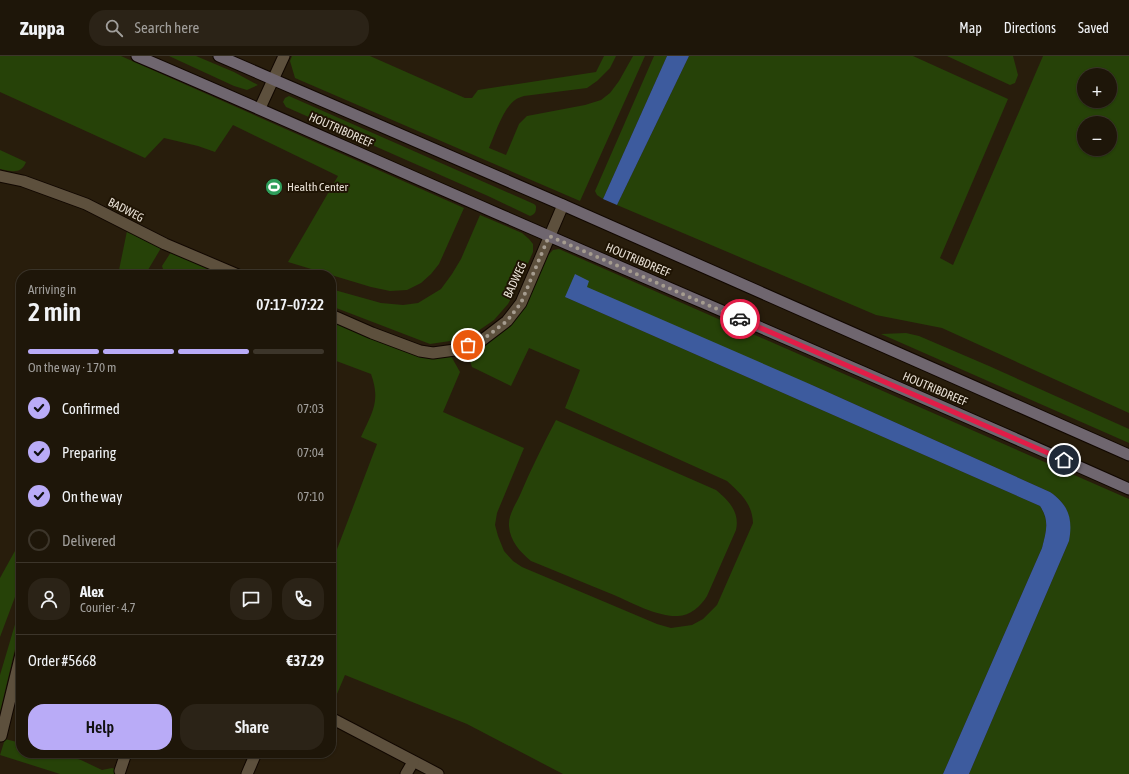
<!DOCTYPE html>
<meta charset="utf-8">
<style>
body{margin:0;font-family:"Asap Condensed",sans-serif;background:#2b2317;color:#f1f3f6;height:100vh;display:flex;flex-direction:column;font-size:15px;white-space:nowrap}
*{box-sizing:border-box;margin:0}
p{font-size:13px;color:#a19f9c}
.icon{flex:none;width:22px;height:22px;fill:none;stroke:currentColor;stroke-width:2;stroke-linecap:round;stroke-linejoin:round}
.map{position:relative;flex:1;overflow:hidden}
.sheet{position:absolute;left:16px;top:214px;width:320px;height:488px;display:flex;flex-direction:column;background:#1e1609;border-radius:16px;box-shadow:0 1px 3px #0004,0 0 0 1px #3c352a}
.sheet>*{flex:none}
.tools{position:absolute;left:1077px;top:12px;display:grid;gap:8px}
.tools a{display:grid;place-items:center;width:40px;height:40px;border-radius:50%;background:#1e1609;box-shadow:0 1px 3px #0004,0 0 0 1px #3c352a;font-size:20px}
.pin{position:absolute;display:grid;place-items:center;width:34px;height:34px;color:#fff;margin:-17px;border:2px solid #fff;border-radius:50%;box-shadow:0 1px 4px #0007}
.courier{position:absolute;display:grid;place-items:center;width:40px;height:40px;margin:-20px;border:3px solid #e11d48;border-radius:50%;background:#fff;color:#222;box-shadow:0 1px 5px #0007}
.head em{font-style:normal;font-weight:600}
.head div{display:flex;flex-direction:column-reverse}
.head{display:flex;align-items:center;justify-content:space-between;height:68px;padding:0 12px}
h1{font-size:26px;font-weight:600;line-height:30px}
.bar{display:grid;grid-template-columns:repeat(4,1fr);gap:6px 4px;align-content:center;height:48px;padding:0 12px}
.bar i{height:5px;border-radius:3px;background:#3c352a}
.bar .current{background:#b9abf7}
.bar p{grid-column:span 4}
.line{display:flex;align-items:center;gap:10px;padding:0 12px;border-top:1px solid #3c352a}
.line div{flex:1}
.round{display:grid;place-items:center;flex:none;width:42px;height:42px;border-radius:16px;background:#2b2317}
ol{padding:0 12px;list-style:none}
li{display:flex;align-items:center;gap:12px;height:44px}
li p{margin-inline-start:auto}
li .icon{padding:4px;border-radius:50%;background:#b9abf7;color:#111;stroke-width:4}
li:last-child{color:#a19f9c}
li i{width:22px;height:22px;border:2px solid #3c352a;border-radius:50%}
.action{display:flex;gap:8px;margin-top:auto;padding:8px 12px}
.action a{flex:1;height:46px;border-radius:16px;background:#b9abf7;color:#111;font-size:16px;font-weight:600;line-height:46px;text-align:center}
.action a+a{background:#2b2317;color:#f1f3f6}
header{display:flex;align-items:center;gap:24px;box-sizing:border-box;height:56px;padding:0 20px;background:#1e1609;border-bottom:1px solid #3c352a}
header strong{font-size:19px}
nav{display:flex;gap:22px;margin-inline-start:auto;font-size:14px}
.search{width:280px;height:36px;background:#2b2317;display:flex;align-items:center;gap:10px;box-sizing:border-box;padding:0 14px;border-radius:16px;color:#a19f9c;font-size:15px}
.map>svg:first-child{display:block}
</style>
<header>
<strong>Zuppa</strong>
<div class="search"><svg class="icon" aria-label="search" viewBox="0 0 24 24"><circle cx="10" cy="10" r="6"/><path d="M15 15l6 6"/></svg>Search here</div>
<nav><a>Map</a><a>Directions</a><a>Saved</a></nav>
</header>
<div class="map">
<svg width="1129" height="718" viewBox="0 0 1129 718">
<rect width="100%" height="100%" fill="#281d0c"/>
<!-- green -->
<g fill="#264208" fill-rule="evenodd">
<path d="M 0,0 L 121,0 L 464,152 L 439,208 L 431,218 L 421,227 L 407,234 L 390,235 L 371,231 L 288,206 L 338,120 L 233,69 L 215,96 L 198,90 L 164,82 L 145,102 L 0,36 Z"/>
<path d="M 169,0 L 196,0 L 234,16 L 258,29 L 247,34 L 234,30 Z"/>
<path d="M 292,0 L 370,0 L 465,42 L 472,42 L 478,34 L 596,16 L 604,0 L 616,0 L 610,12 L 597,25 L 587,32 L 524,40 C 521,41 517,42 515,44 C 503,53 495,78 489,92 L 506,99 L 519,68 L 527,60 L 585,49 L 601,44 L 610,37 L 619,25 L 633,0 L 645,0 L 580,145 L 295,22 L 290,5 Z"/>
<path d="M 654,0 L 667,0 L 603,143 L 597,139 L 595,135 Z"/>
<path d="M 689,0 L 913,0 L 1008,43 L 940,202 L 953,209 L 1043,0 L 1129,0 L 1129,357 L 942,272 L 876,259 L 617,149 ZM 1084,19 L 1110,19 L 1110,45 L 1084,45 ZM 1084,67 L 1110,67 L 1110,93 L 1084,93 Z"/>
<path d="M 947,0 L 1013,0 L 1018,19 L 1015,27 L 1010,29 Z"/>
<path d="M 289,40 L 534,148 L 536,150 C 536,155 536,158 530,160 L 488,140 L 286,51 L 283,46 L 285,42 Z"/>
<path d="M 0,94 L 26,106 C 21,119 11,115 0,113 Z"/>
<path d="M 480,159 L 522,177 L 529,183 L 533,188 L 533,196 L 520,226 L 508,248 L 494,264 L 478,275 L 457,284 L 430,288 L 331,250 L 331,233 L 381,247 L 403,249 L 418,247 L 441,233 L 452,218 L 461,203 Z"/>
<path d="M 127,175 L 161,192 L 145,219 L 118,219 Z"/>
<path d="M 559,193 L 1129,443 L 1129,718 L 969,718 L 1069,485 C 1070,462 1071,451 1050,436 L 812,329 L 565,241 L 1040,450 C 1050,466 1046,476 1042,492 L 943,718 L 563,718 L 467,668 L 345,619 L 331,652 L 331,509 L 377,388 L 361,381 C 372,356 381,346 371,318 L 331,303 L 331,268 L 338,265 L 424,302 L 437,302 L 451,300 L 460,316 L 443,356 L 524,392 L 497,457 L 495,469 L 498,480 L 504,495 L 513,505 L 522,511 L 657,568 L 671,572 L 692,569 L 703,563 L 717,549 L 753,467 C 752,447 741,438 727,425 L 565,352 L 580,314 L 529,292 L 511,330 L 472,311 L 467,296 L 469,292 C 480,289 494,284 502,276 C 524,256 535,225 548,199 L 553,194 Z"/>
<path d="M 171,196 L 221,219 L 165,219 L 162,210 Z"/>
<path d="M 906,277 L 919,280 L 989,310 L 1129,373 L 1129,387 L 881,278 Z"/>
<path d="M 556,364 L 716,434 C 729,445 740,456 736,474 L 707,540 C 701,550 690,560 678,560 C 658,561 632,547 614,539 C 586,528 559,516 531,505 C 520,496 510,485 509,470 C 508,459 516,448 520,439 C 531,413 543,389 556,364 Z"/>
<path d="M 21,484 L 21,525 L 0,581 L 0,522 Z"/>
<path d="M 21,554 L 21,568 L 0,656 L 0,619 L 16,565 Z"/>
<path d="M 5,683 L 21,687 L 21,697 L 58,697 L 81,704 L 102,714 L 112,712 L 118,714 L 116,718 L 60,718 L 0,699 Z"/>
</g>
<!-- water -->
<g fill="#3d5b9e">
<path d="M 667,0 L 689,0 L 617,149 L 603,143 Z"/>
<path d="M 575,218 L 589,225 L 587,231 L 812,329 L 1050,436 C 1069,449 1073,463 1069,485 L 969,718 L 943,718 L 1042,492 C 1046,476 1050,465 1040,450 L 565,241 Z"/>
</g>
<g fill="none" stroke-linecap="round" stroke-linejoin="round">
<defs>
<g id="minor">
<path d="M 260,52 L 284,0"/>
<path d="M 0,120 L 23,125 L 86,148 L 165,188 L 238,219"/>
<path d="M 331,259 L 372,277 L 420,295 L 433,297 L 455,294 L 481,285 L 507,265 L 521,247 L 563,149"/>
<path d="M 331,662 L 438,718"/>
<path d="M 1,680 L 21,598"/>
<path d="M 120,715 L 126,697"/>
<path d="M 247,718 L 256,697"/>
<path d="M 406,718 L 413,706"/>
</g>
<g id="secondary">
<path d="M 137,0 C 257,51 376,105 496,157 C 707,249 919,339 1129,433"/>
<path d="M 219,0 L 563,149 L 1129,399"/>
</g>
</defs>
<!-- minor casing -->
<use href="#minor" stroke="#110700" stroke-width="13"/>
<!-- secondary casing -->
<use href="#secondary" stroke="#110700" stroke-width="13"/>
<!-- minor -->
<use href="#minor" stroke="#5d503d" stroke-width="11"/>
<!-- secondary -->
<use href="#secondary" stroke="#6f666f" stroke-width="11"/>
</g>
<g fill="none" stroke-linecap="round" stroke-linejoin="round">
<!-- done -->
<path stroke="#a59c8f" stroke-width="4" stroke-dasharray="0 7.2" d="M 468,289 L 481,285 L 507,265 L 521,247 L 549,180 L 740,263"/>
<!-- route -->
<path stroke="#e11d48" stroke-width="5" d="M 740,263 L 1064,404"/>
</g>
<!-- icons -->
<defs>
<symbol id="stadium-disc" viewBox="-11 -11 22 22"><circle r="9.5" fill="#2e9e5b" stroke="#1f1404"/><path d="M0-5a6.5 5 0 1 0 0 10a6.5 5 0 1 0 0-10ZM-3.5-1.8h7v3.6h-7Z" fill="#fff"/></symbol>
</defs>
<g fill-rule="evenodd">
<use href="#stadium-disc" x="264" y="121" width="20" height="20"/>
</g>
<g text-anchor="middle" dominant-baseline="central" stroke-width="4" stroke-linejoin="round" paint-order="stroke">
<!-- street labels -->
<g font-size="12" fill="#e8e0d5" stroke="#1f1404">
<text transform="translate(341 74) rotate(24)">HOUTRIBDREEF</text>
<text transform="translate(126 154) rotate(27)">BADWEG</text>
<text transform="translate(638 204) rotate(23)">HOUTRIBDREEF</text>
<text transform="translate(515 224) rotate(-65)">BADWEG</text>
<text transform="translate(935 333) rotate(23)">HOUTRIBDREEF</text>
</g>
<!-- poi labels -->
<g font-size="12" fill="#e8e0d5" stroke="#1f1404" text-anchor="start">
<text x="287" y="131">Health Center</text>
</g>
</g>
</svg>
<div class="tools">
<a>+</a>
<a>−</a>
</div>
<div class="pin" style="left:468px;top:289px;background:#ea580c"><svg class="icon" aria-label="bag" viewBox="0 0 24 24"><path d="M5 8h14l-1 12H6zM9 8a3 3 0 0 1 6 0"/></svg></div>
<div class="pin" style="left:1064px;top:404px;background:#1f2937"><svg class="icon" aria-label="home" viewBox="0 0 24 24"><path d="M3 11l9-7 9 7M6 9v11h12V9"/></svg></div>
<div class="courier" style="left:740px;top:263px"><svg class="icon" aria-label="car" viewBox="0 0 24 24"><path d="M5 17H2v-5l4-1 3-4h7l3 4 3 1v5h-3M9 17h6M6 11h13"/><circle cx="7" cy="17" r="2"/><circle cx="17" cy="17" r="2"/></svg></div>
<section class="sheet">
<div class="head"><div><h1>2 min</h1><p>Arriving in</p></div><em>07:17–07:22</em></div>
<div class="bar"><i class="current"></i><i class="current"></i><i class="current"></i><i></i><p>On the way · 170 m</p></div>
<ol>
<li><svg class="icon" aria-label="check" viewBox="0 0 24 24"><path d="M5 12l5 5 9-10"/></svg>Confirmed<p>07:03</p></li>
<li><svg class="icon" aria-label="check" viewBox="0 0 24 24"><path d="M5 12l5 5 9-10"/></svg>Preparing<p>07:04</p></li>
<li><svg class="icon" aria-label="check" viewBox="0 0 24 24"><path d="M5 12l5 5 9-10"/></svg>On the way<p>07:10</p></li>
<li><i></i>Delivered</li>
</ol>
<div class="line" style="height:72px"><a class="round"><svg class="icon" aria-label="person" viewBox="0 0 24 24"><circle cx="12" cy="8" r="4"/><path d="M4 21q1-7 8-7t8 7"/></svg></a><div><b>Alex</b><p>Courier · 4.7</p></div><a class="round"><svg class="icon" aria-label="chat" viewBox="0 0 24 24"><path d="M4 5h16v11H9l-5 4z"/></svg></a><a class="round"><svg class="icon" aria-label="phone" viewBox="0 0 24 24"><path d="M5 4h4l2 5-3 2q2 4 5 5l2-3 5 2v4C11 20 4 13 5 4z"/></svg></a></div>
<div class="line" style="height:52px"><div>Order #5668</div><b>€37.29</b></div>
<div class="action"><a>Help</a><a>Share</a></div>
</section>
</div>
